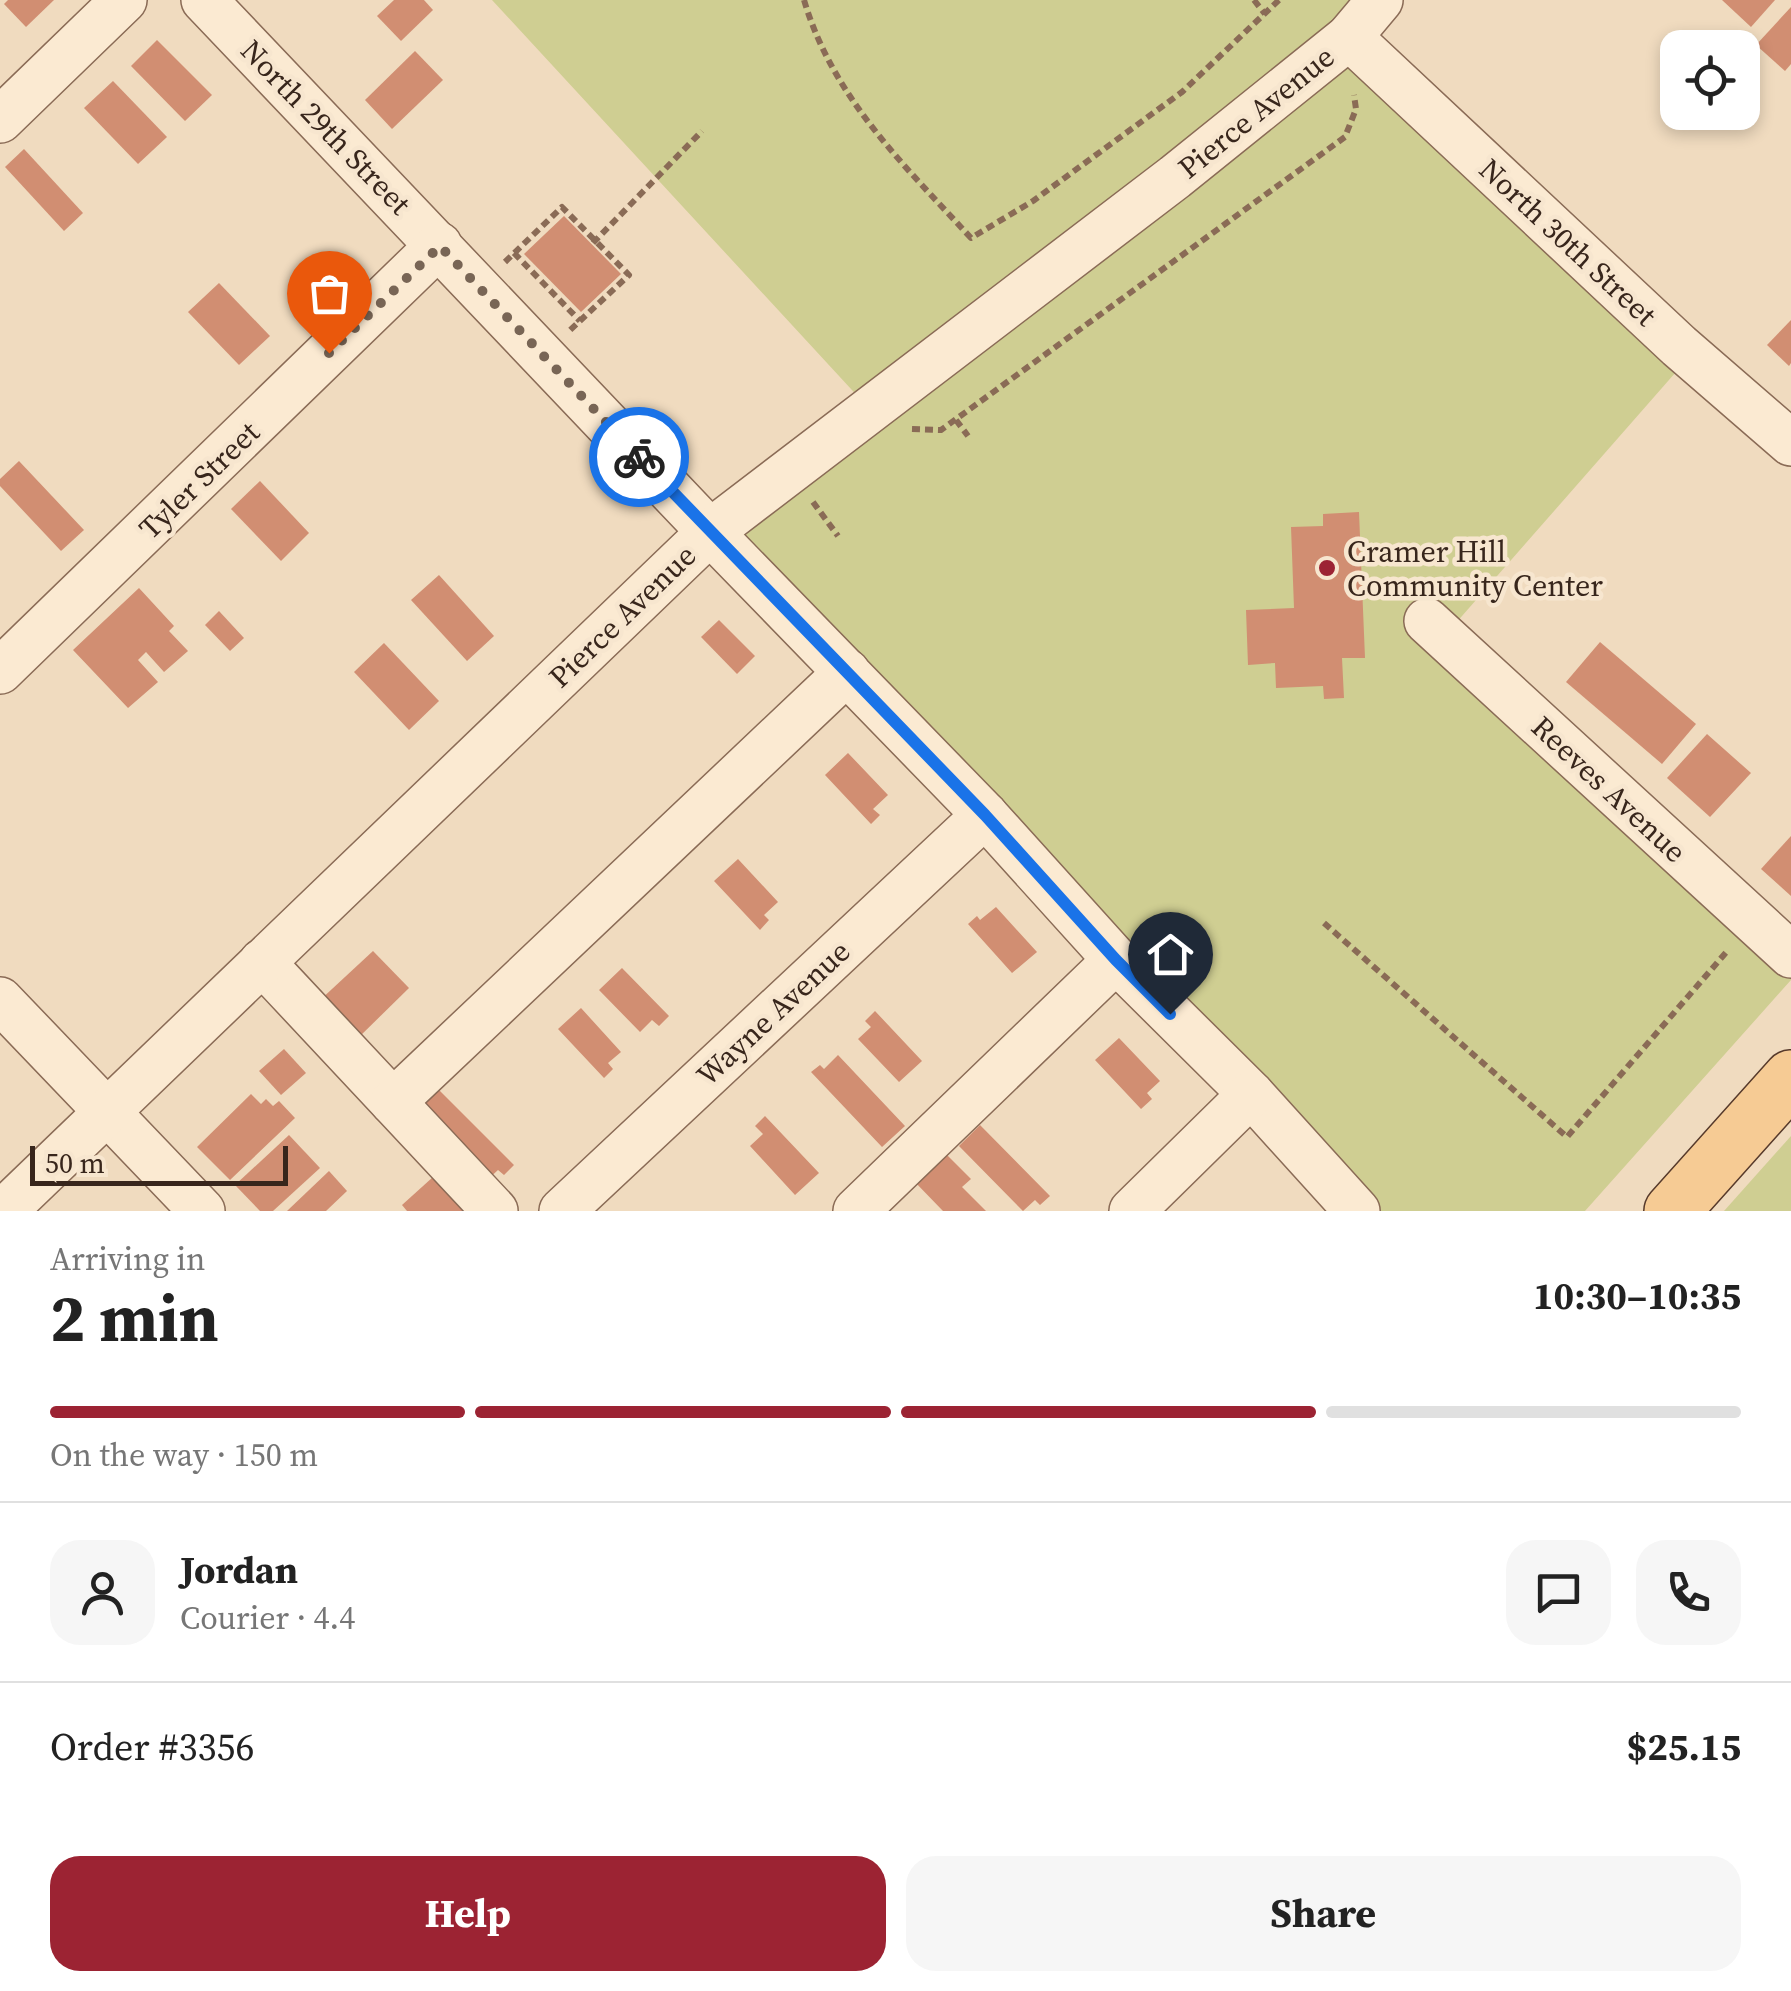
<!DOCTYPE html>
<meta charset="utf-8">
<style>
body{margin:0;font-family:"Source Serif 4",serif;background:#f6f6f6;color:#222;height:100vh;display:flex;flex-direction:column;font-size:38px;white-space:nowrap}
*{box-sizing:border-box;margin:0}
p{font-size:32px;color:#767676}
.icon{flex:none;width:55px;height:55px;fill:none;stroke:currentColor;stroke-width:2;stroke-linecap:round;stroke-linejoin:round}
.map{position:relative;height:1211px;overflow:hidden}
.panel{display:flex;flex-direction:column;background:#fff;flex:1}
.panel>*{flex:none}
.controls{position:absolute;left:1660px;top:30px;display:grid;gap:20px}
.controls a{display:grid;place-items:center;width:100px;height:100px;border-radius:20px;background:#fff;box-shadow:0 5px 15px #0003;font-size:50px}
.scale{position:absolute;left:30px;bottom:25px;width:258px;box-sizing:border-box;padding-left:10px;border:5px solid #38261c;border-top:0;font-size:28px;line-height:35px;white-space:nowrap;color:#38261c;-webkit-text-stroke:8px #f7e6cf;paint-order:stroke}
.pin{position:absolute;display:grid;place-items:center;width:85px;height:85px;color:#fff;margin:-102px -42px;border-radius:50% 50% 50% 0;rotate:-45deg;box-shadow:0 0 10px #0007}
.pin .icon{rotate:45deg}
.courier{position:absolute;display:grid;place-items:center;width:100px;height:100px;margin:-50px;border:8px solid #1a73e8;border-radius:50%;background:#fff;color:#222;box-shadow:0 2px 12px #0007}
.summary em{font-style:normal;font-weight:700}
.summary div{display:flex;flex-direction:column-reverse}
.summary{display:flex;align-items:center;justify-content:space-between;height:170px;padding:0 50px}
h1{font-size:65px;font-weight:700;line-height:75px}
.bar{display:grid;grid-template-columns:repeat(4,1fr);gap:15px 10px;align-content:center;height:120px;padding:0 50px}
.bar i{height:12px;border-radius:8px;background:#e0e0e0}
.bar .on{background:#9c2333}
.bar p{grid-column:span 4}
.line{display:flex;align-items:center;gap:25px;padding:0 50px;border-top:2px solid #e0e0e0}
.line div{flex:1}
.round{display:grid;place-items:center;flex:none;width:105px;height:105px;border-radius:30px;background:#f6f6f6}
.button{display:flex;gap:20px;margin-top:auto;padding:20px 50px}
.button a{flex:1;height:115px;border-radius:30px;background:#9c2333;color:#fff;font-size:40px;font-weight:700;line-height:115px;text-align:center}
.button a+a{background:#f6f6f6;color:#222}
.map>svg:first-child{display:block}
</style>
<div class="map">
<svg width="1791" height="1211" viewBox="0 0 1791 1211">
<rect width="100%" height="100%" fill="#f0dbbf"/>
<!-- green -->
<g fill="#cfce92">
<path d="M 492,0 L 1398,0 L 1368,34 L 1704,340 L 1448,632 L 1791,955 L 1791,980 L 1585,1211 L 1362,1211 L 703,519 L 863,402 Z"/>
<path d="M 1791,1136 L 1791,1211 L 1724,1211 Z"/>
</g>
<!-- building -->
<g fill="#d18e72">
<path d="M 8,0 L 54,0 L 26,27 L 4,4 Z"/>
<path d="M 394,0 L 424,0 L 433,10 L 401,41 L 377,16 Z"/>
<path d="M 1722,0 L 1775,0 L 1751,27 Z"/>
<path d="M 1791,7 L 1791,64 L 1785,71 L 1756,45 Z"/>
<path d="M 157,40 L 212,95 L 185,121 L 131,66 Z"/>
<path d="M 415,51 L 443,80 L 392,129 L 365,100 Z"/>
<path d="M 113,81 L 167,137 L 138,164 L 84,108 Z"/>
<path d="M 24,149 L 83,213 L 64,231 L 5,167 Z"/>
<path d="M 564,216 L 621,274 L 581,312 L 524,254 Z"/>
<path d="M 219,283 L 270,336 L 239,365 L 188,312 Z"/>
<path d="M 1791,320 L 1791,363 L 1789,366 L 1767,345 Z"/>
<path d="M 19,461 L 84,530 L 61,551 L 0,486 L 0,479 Z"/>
<path d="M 260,481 L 309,533 L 281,561 L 231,509 Z"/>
<path d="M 1359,512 L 1365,658 L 1342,658 L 1344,698 L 1324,699 L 1323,686 L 1276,688 L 1275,663 L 1248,665 L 1246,610 L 1294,608 L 1291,527 L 1323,526 L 1323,514 Z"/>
<path d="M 439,575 L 494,636 L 467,661 L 411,600 Z"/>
<path d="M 139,588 L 174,626 L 169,631 L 188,651 L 164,672 L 146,652 L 138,660 L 158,682 L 128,708 L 73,650 Z"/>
<path d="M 219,611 L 244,638 L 230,651 L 205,625 Z"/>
<path d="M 719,620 L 755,656 L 737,674 L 701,637 Z"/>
<path d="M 1600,642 L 1696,724 L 1662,764 L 1566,682 Z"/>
<path d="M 384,643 L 439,701 L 409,730 L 354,672 Z"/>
<path d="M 1707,734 L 1751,773 L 1710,817 L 1667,778 Z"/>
<path d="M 848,753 L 888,795 L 873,809 L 880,815 L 871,824 L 825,775 Z"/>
<path d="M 1791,836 L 1791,896 L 1761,869 Z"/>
<path d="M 738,859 L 778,902 L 764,915 L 769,920 L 760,930 L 714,881 Z"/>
<path d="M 996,907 L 1037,952 L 1012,973 L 968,924 L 977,916 L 980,920 Z"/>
<path d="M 373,951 L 409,988 L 355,1041 L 318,1002 Z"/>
<path d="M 622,968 L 669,1016 L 659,1026 L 652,1020 L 640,1032 L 599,990 Z"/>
<path d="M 581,1008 L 621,1052 L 608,1063 L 613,1069 L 604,1078 L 558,1029 Z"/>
<path d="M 875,1011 L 922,1061 L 899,1082 L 858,1039 L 871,1027 L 865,1021 Z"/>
<path d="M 1119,1038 L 1160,1081 L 1147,1093 L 1152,1099 L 1141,1109 L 1095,1060 Z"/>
<path d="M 284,1049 L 306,1073 L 281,1095 L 259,1071 Z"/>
<path d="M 838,1055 L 905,1126 L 882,1147 L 811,1072 L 820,1065 L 824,1069 Z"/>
<path d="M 438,1089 L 514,1165 L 504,1175 L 498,1170 L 484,1183 L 415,1112 Z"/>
<path d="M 251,1094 L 261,1104 L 266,1099 L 273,1106 L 279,1101 L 295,1118 L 230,1180 L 197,1147 Z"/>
<path d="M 765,1116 L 819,1173 L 795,1195 L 750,1146 L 763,1134 L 755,1126 Z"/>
<path d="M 980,1125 L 1050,1196 L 1040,1205 L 1035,1200 L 1023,1211 L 959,1146 Z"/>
<path d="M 289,1135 L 320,1168 L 273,1211 L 260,1211 L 235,1185 Z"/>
<path d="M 942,1150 L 971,1179 L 962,1187 L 986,1211 L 943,1211 L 912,1179 Z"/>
<path d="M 329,1171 L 347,1191 L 326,1211 L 287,1211 Z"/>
<path d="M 433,1177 L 464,1211 L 407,1211 L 402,1205 Z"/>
</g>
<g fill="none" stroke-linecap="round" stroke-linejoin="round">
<defs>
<g id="minor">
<path d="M 204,0 L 710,532 L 985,815 L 1116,960 L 1251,1094 L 1357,1211"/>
<path d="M 1349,37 L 1679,346 L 1791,443"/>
<path d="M 0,120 L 124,0"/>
<path d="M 1427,621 L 1791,955"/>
<path d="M 0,671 L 439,245"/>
<path d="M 262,962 L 495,1211"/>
<path d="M 0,1000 L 202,1211"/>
<path d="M 393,1102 L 847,672"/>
<path d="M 4,1211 L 710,532 L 1175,177 L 1349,37 L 1380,0"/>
<path d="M 562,1211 L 985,815"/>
<path d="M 856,1211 L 1116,960"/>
<path d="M 1132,1211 L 1251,1094"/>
</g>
<path id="major" d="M 1672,1211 L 1791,1078"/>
</defs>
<!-- minor casing -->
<use href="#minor" stroke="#8a6b56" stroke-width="48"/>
<!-- major casing -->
<use href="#major" stroke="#573a2b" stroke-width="58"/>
<!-- path -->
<g stroke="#8a6b56" stroke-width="6" stroke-dasharray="8 5" stroke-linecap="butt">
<path d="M 804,0 C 833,98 904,165 971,238 L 1033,201 L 1182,92 L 1279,0"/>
<path d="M 1254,0 L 1265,14"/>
<path d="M 593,243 L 702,131"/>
<path d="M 514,253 L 580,321"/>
<path d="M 505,262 L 562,207 L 629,275 L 568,332"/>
<path d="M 956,420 L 968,436"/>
<path d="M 912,429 L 941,430 L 1345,137 L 1356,109 L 1354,95"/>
<path d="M 813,502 L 838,536"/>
<path d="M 1324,923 L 1567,1137 L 1729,949"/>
</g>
<!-- minor -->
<use href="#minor" stroke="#fbead2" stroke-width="45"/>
<!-- major -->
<use href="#major" stroke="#f6cb94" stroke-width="55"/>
</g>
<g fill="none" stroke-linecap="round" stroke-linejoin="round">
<!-- done -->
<path stroke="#786555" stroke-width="10" stroke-dasharray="0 18" d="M 329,353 L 440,246 L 639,457"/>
<!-- route -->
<path stroke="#1a73e8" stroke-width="12" d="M 639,457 L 985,815 L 1116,960 L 1170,1014"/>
</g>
<!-- markers -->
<circle fill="#9c2333" stroke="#f7e6cf" stroke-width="4" cx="1327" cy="568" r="10"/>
<g text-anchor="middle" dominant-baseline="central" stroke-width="9" stroke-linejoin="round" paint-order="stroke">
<!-- street labels -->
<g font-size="30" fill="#38261c" stroke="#f7e6cf">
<text transform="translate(1256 112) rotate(-39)">Pierce Avenue</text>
<text transform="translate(326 127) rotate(46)">North 29th Street</text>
<text transform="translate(1568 242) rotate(43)">North 30th Street</text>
<text transform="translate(199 480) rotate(-44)">Tyler Street</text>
<text transform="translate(622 616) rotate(-44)">Pierce Avenue</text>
<text transform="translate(1609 789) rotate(43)">Reeves Avenue</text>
<text transform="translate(773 1013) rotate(-43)">Wayne Avenue</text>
</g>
<!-- poi labels -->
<g font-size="30" fill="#38261c" stroke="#f7e6cf" text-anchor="start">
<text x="1347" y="551">Cramer Hill<tspan x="1347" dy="34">Community Center</tspan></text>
</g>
</g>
</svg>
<div class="controls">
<a><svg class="icon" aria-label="locate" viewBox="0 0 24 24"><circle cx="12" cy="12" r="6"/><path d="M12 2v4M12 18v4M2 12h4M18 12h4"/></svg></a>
</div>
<div class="scale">50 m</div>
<div class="pin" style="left:329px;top:353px;background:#ea580c"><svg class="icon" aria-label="bag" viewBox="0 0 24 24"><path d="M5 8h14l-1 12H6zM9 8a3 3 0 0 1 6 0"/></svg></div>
<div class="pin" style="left:1170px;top:1014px;background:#1f2937"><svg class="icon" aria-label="home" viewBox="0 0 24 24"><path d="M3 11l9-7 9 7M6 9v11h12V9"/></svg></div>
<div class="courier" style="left:639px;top:457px"><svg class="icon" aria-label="bike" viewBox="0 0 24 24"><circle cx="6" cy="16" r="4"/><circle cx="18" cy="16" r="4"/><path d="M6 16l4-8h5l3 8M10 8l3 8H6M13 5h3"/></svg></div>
</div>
<section class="panel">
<div class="summary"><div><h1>2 min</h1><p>Arriving in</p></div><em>10:30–10:35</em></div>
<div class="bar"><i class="on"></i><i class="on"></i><i class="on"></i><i></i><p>On the way · 150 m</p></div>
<div class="line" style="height:180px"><a class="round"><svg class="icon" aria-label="person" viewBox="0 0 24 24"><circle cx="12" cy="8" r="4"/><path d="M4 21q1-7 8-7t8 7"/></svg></a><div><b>Jordan</b><p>Courier · 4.4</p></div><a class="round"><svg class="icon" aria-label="chat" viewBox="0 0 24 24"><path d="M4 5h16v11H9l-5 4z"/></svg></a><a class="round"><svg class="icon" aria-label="phone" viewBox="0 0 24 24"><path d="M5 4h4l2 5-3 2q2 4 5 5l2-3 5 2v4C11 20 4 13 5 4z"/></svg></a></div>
<div class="line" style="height:130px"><div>Order #3356</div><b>$25.15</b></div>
<div class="button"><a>Help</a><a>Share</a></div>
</section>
